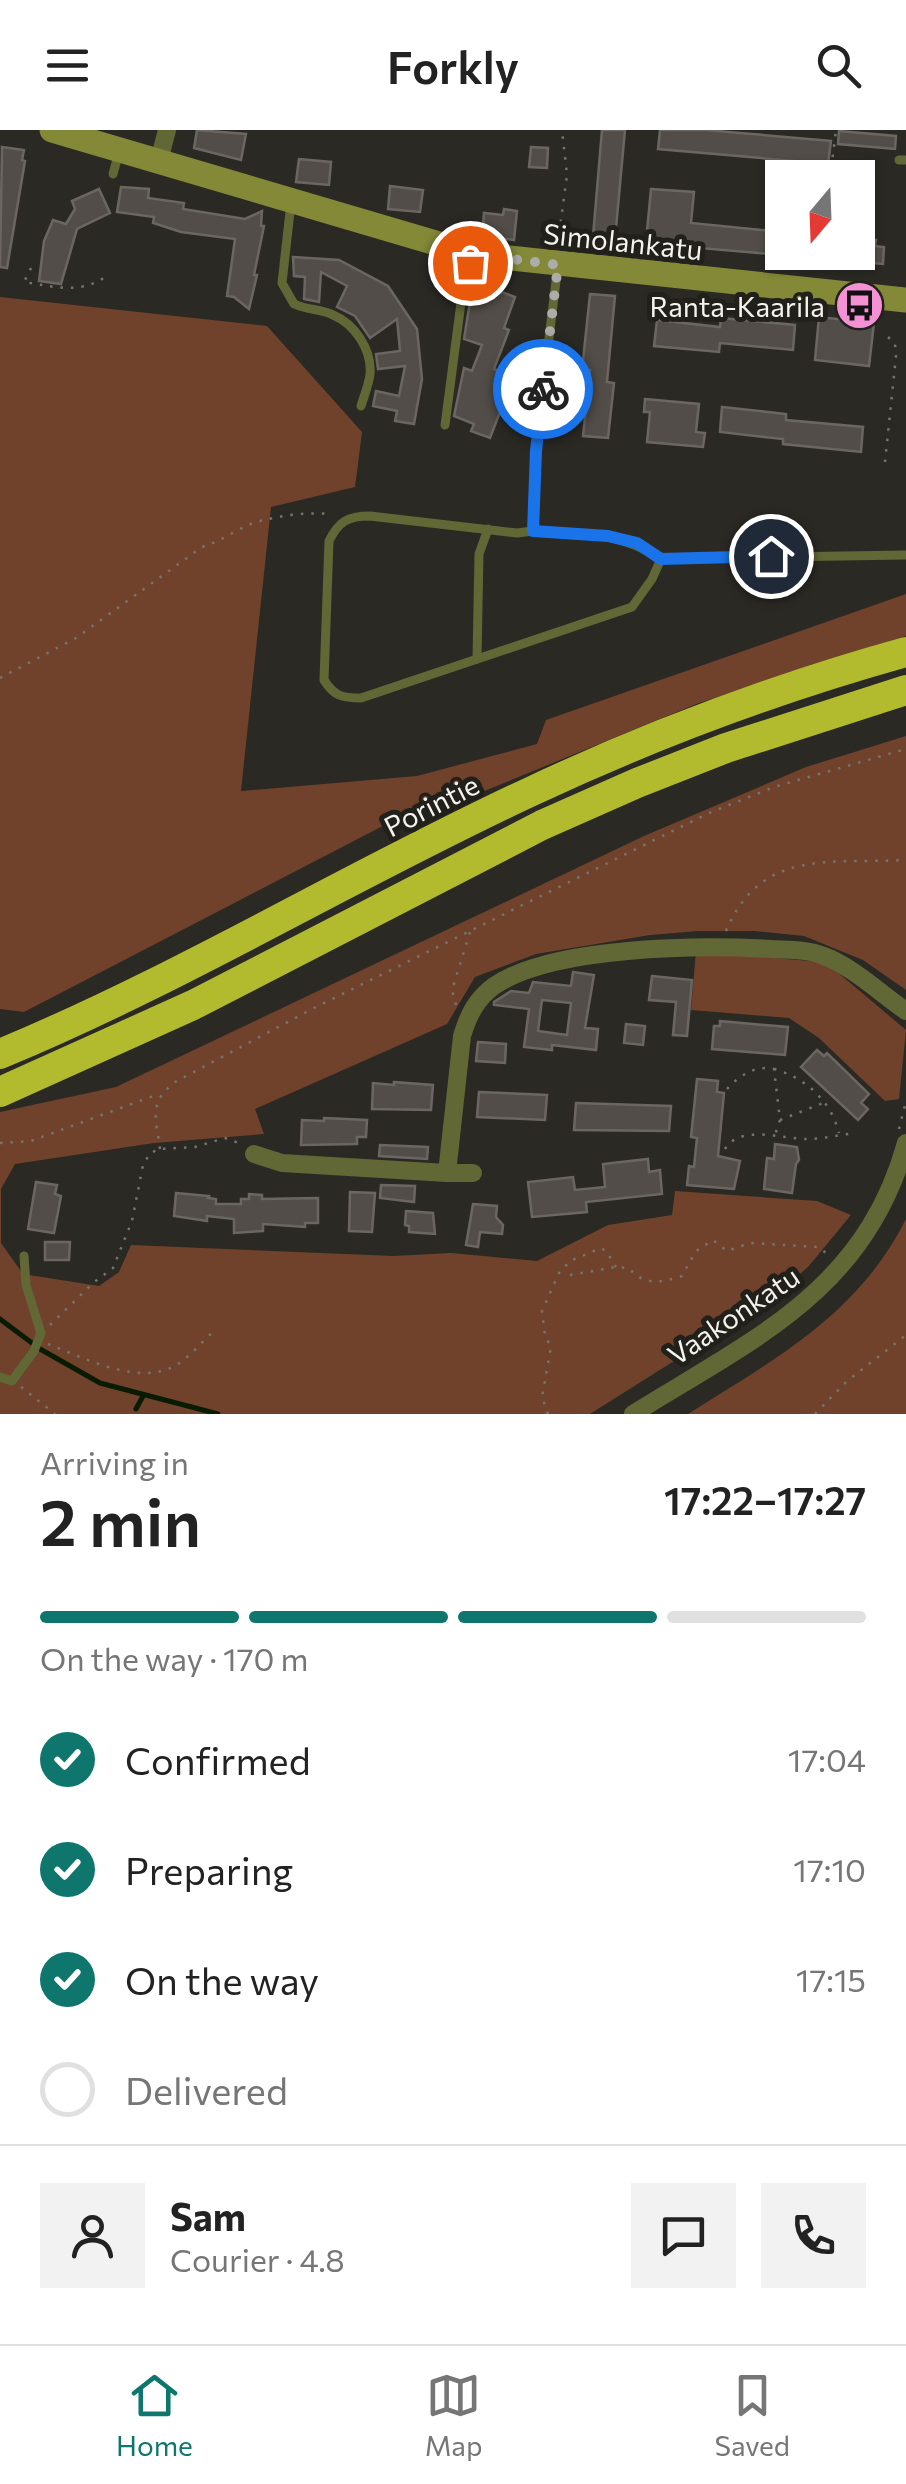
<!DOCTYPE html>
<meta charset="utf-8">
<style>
body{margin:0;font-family:Commissioner,sans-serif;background:#f2f2f2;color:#222;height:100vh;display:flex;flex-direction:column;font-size:38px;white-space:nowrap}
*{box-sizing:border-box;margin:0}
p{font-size:32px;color:#767676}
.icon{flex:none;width:55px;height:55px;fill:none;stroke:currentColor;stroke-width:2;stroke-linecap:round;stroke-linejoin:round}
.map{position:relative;height:1284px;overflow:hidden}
.sheet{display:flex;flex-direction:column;background:#fff;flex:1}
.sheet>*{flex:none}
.needle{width:65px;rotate:199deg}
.fabs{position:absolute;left:765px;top:30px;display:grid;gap:20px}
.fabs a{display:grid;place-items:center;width:110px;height:110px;border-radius:0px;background:#fff;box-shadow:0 2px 8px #0004;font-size:50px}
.pin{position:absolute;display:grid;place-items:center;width:85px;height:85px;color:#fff;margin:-42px;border:5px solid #fff;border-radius:50%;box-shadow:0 2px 10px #0007}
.courier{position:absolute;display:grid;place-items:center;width:100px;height:100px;margin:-50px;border:8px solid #1a73e8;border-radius:50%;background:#fff;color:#222;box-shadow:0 2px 12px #0007}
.headline em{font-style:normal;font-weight:600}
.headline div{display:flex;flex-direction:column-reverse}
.headline{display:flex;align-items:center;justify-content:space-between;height:170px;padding:0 40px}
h1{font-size:65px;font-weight:600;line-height:75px}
.bar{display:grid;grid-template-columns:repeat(4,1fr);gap:15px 10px;align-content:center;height:120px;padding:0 40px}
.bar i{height:12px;border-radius:8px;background:#e0e0e0}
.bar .on{background:#0f766e}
.bar p{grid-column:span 4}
.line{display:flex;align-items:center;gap:25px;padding:0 40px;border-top:2px solid #e0e0e0}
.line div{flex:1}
.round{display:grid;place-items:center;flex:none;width:105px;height:105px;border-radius:0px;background:#f2f2f2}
ol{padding:0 40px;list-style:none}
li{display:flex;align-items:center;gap:30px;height:110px}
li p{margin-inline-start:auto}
li .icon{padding:10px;border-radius:50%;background:#0f766e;color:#fff;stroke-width:4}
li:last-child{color:#767676}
li i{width:55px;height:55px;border:5px solid #e0e0e0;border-radius:50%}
header{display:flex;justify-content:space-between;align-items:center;height:130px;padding:0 40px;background:#fff;font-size:45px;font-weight:600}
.dock{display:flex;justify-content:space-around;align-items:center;height:140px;border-top:2px solid #e0e0e0;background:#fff;font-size:28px;color:#767676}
.dock a{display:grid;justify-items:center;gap:5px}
.dock .on{color:#0f766e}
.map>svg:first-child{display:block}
</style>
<header><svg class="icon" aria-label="menu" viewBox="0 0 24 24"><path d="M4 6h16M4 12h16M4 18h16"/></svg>Forkly<svg class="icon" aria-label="search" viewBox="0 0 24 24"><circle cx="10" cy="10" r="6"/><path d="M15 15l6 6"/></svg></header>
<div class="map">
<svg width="906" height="1284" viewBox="0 0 906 1284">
<rect width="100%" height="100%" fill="#2b2924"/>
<!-- green -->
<g fill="#70422c">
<path d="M 0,167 L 267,196 L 362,302 L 355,357 L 271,377 L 241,661 L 417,646 L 537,614 L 546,590 L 906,464 L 906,506 L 699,573 L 482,662 L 404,685 L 24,882 L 0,879 Z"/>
<path d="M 906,606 L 906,860 L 863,830 L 804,806 L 755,801 L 698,801 L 650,805 L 536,824 L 475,847 L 447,894 L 255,979 L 264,1004 L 154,1013 L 15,1034 L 1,1059 L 1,1113 L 23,1144 L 99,1156 L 119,1142 L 131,1115 L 394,1126 L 451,1123 L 537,1131 L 608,1095 L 672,1085 L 675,1061 L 817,1071 L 851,1085 L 808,1137 L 766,1173 L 590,1284 L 0,1284 L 0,982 L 116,957 L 644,706 L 806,637 Z"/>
<path d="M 696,821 L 820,832 L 836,841 L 906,900 L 899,969 L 885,971 L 819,908 L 789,888 L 691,880 Z"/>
<path d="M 906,1089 L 906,1284 L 688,1284 C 776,1228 857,1186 906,1089 Z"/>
</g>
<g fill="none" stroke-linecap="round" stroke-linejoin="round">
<!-- stream -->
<g stroke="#091b00" stroke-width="5">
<path d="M 0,1189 L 40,1219 L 100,1253 L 218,1284"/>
<path d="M 136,1279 L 143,1266"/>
</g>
</g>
<!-- building -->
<g fill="#524d48" stroke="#6b6661" stroke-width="2.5" fill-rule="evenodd">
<path d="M 197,0 L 246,4 L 241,30 L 194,18 Z"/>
<path d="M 602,0 L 625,0 L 614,120 L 592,118 Z"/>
<path d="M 660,0 L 706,0 L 831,11 L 828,34 L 658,19 Z"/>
<path d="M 839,1 L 896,6 L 895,19 L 838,14 Z"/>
<path d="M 2,17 L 24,20 L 22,30 L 25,31 L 7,138 L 0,137 Z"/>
<path d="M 531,17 L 548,18 L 547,38 L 529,37 Z"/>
<path d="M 299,29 L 331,32 L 329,55 L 296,52 Z"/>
<path d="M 390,56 L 423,60 L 420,82 L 388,79 Z"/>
<path d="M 121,57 L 149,59 L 148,68 L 184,73 L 183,79 L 245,89 L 262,81 L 261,96 L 264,96 L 254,145 L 257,145 L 249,179 L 234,167 L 227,166 L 235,109 L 181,102 L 153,93 L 154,87 L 117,82 Z"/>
<path d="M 99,59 L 110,83 L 77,99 L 61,154 L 39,151 L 44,111 L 53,90 L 66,94 L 75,79 L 72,71 Z"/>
<path d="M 651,59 L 694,62 L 691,93 L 782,102 L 782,125 L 689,117 L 688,126 L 645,122 Z"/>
<path d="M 504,79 L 517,81 L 514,110 L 482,106 L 484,83 L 503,85 Z"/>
<path d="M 858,109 L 876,110 L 875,116 L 884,117 L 883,134 L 858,132 Z"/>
<path d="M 293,127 L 339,130 L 388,156 L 417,199 L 422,249 L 414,294 L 395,291 L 397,281 L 373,276 L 376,261 L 399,266 L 405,236 L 378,239 L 376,224 L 400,221 L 397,189 L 370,208 L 355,186 L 337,177 L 347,156 L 321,142 L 319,172 L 304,169 L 305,147 L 294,146 Z"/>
<path d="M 472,159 L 494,168 L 497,160 L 515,167 L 504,198 L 509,200 L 494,239 L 508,245 L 497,275 L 502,277 L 490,308 L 471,301 L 474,294 L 454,286 L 464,238 L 472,241 L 482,215 L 464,209 Z"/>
<path d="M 590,164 L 615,166 L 607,252 L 614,253 L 608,308 L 583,306 L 590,240 L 582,240 Z"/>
<path d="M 819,187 L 874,193 L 869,236 L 815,230 Z"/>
<path d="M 721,188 L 795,195 L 793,220 L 720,213 L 719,222 L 654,216 L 657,190 L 720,197 Z"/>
<path d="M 645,269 L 699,274 L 696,302 L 705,303 L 703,317 L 647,312 L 650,282 L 644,282 Z"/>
<path d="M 722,277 L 786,284 L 786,290 L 863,297 L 861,322 L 783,314 L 783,309 L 720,302 Z"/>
<path d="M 573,842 L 594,845 L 585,898 L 598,899 L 596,920 L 552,915 L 552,920 L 524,917 L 529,879 L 494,875 L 494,872 L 511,861 L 529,863 L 533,852 L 571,856 ZM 542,870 L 571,873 L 567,905 L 538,901 Z"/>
<path d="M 652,846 L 692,850 L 687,906 L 673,905 L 676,872 L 649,870 Z"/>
<path d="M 720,891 L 788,897 L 785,925 L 712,919 L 714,896 L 720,896 Z"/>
<path d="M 626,894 L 645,896 L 643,915 L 624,913 Z"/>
<path d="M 478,912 L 506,914 L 505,933 L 476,931 Z"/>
<path d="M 817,920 L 824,926 L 827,923 L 869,964 L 861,973 L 868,979 L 858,990 L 801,937 Z"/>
<path d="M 697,949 L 718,951 L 717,962 L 724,963 L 718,1026 L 740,1031 L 734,1059 L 687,1055 L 689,1036 L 694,1037 L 697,1008 L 691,1007 Z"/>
<path d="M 394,952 L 433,955 L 431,980 L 372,979 L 373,953 L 394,955 Z"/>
<path d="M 479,962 L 547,965 L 545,990 L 477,987 Z"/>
<path d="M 576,973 L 671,976 L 669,1001 L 574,1000 Z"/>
<path d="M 324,988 L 367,990 L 366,1007 L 357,1007 L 357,1014 L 301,1015 L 302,990 L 324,991 Z"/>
<path d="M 775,1014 L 797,1017 L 799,1030 L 796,1034 L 792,1063 L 764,1059 L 767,1028 L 774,1029 Z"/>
<path d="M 380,1015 L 428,1017 L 427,1029 L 379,1026 Z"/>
<path d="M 648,1029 L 649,1042 L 660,1040 L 662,1064 L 586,1072 L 587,1082 L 532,1087 L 528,1052 L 573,1047 L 575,1060 L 605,1057 L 603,1034 Z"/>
<path d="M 36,1052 L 57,1055 L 55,1064 L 61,1066 L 54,1103 L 28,1099 Z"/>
<path d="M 381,1055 L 415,1056 L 414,1072 L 380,1068 Z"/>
<path d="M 350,1062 L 375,1063 L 372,1102 L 349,1101 Z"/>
<path d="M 176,1063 L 209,1066 L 208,1068 L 216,1069 L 216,1074 L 241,1074 L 241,1069 L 249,1069 L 249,1064 L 262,1065 L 262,1069 L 318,1068 L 318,1093 L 305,1093 L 305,1097 L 263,1094 L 263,1101 L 234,1103 L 234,1089 L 207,1086 L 207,1091 L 174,1086 Z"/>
<path d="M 473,1074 L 497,1076 L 496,1087 L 503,1095 L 502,1104 L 480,1102 L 478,1117 L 466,1115 Z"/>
<path d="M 406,1081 L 433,1083 L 435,1104 L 409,1102 L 409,1096 L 405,1095 Z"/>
<path d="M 45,1112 L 70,1112 L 69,1130 L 45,1130 Z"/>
</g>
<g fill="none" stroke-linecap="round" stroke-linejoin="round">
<!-- path -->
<g stroke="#76746f" stroke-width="2.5" stroke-dasharray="2.5 8" stroke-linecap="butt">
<path d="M 830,48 L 836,0"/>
<path d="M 558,113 L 567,45 L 562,0"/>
<path d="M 31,138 L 24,152 C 56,157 81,165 108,145"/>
<path d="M 885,332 L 896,226 L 895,214 L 885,204"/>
<path d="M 0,548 L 76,508 L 202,417 C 223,411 242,395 260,391 C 283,385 308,382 332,384"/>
<path d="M 726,801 C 761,718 829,734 906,730"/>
<path d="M 456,875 L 452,860 L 470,802"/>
<path d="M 774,939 C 806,948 831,971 839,1003"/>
<path d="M 727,959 C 740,945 755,935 774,939 L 780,990 L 775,1005"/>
<path d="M 780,990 L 823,973"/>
<path d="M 899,999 L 906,971"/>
<path d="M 0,1013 L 31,1011 L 159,964"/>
<path d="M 160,1019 C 156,988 148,973 175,952 L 314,878 L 709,683 L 774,657 L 906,619"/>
<path d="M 725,1019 C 740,994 783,1009 807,1009 C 823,1009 839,1005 855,1003"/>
<path d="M 570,1145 L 616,1137 L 629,1138 C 644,1156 661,1153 682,1146 L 696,1121 L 713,1110 L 727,1121 L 750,1113 L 818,1117 L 826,1123"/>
<path d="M 50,1195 L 93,1153 L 113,1138 L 132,1091 L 143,1035 L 150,1023 L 160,1019 L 195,1017 L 225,1008 L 241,1014"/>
<path d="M 48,1214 C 85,1228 140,1258 178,1234 C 190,1226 202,1212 213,1202"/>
<path d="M 21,1257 L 55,1284"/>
<path d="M 548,1284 L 542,1267 L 551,1217 L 545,1206 L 542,1181 L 559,1143 L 570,1131 L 601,1118 L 607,1122 L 616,1137"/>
<path d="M 815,1284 L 846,1252 L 906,1205"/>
</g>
<!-- lane -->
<g stroke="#626736" stroke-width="9">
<path d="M 899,30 L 906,30"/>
<path d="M 113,44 L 119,22"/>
<path d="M 291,73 L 282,153 L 294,174 C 307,180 321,179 333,185 C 355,194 372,220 370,244 C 369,254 364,266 361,276"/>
<path d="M 558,135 L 535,321 L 533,401 C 582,404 619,401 661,429 L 906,425"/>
<path d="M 445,295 L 462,165 L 472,127"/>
<path d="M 533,401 L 517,403 L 370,386 C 348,386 339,391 329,411 L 324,550 C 334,566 342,568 361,568 L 632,477 L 652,449 L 661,429"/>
<path d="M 477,529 L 479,424 L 488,399"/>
<path d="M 0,1247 L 12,1251 L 34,1221 L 41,1203 L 26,1155 L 24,1126"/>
</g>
<!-- street -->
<g stroke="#626736" stroke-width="18">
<path d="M 159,31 L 167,0"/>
<path d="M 254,1024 L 282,1033 L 447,1043 L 462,906 C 468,886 476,869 494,856 C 552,816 700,815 771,819 C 788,820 808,819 824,826 C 853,837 880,863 906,881"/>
<path d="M 447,1043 L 473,1043"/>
<path d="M 633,1284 C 753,1209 865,1161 906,1013"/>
</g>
<!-- secondary -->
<path stroke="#838936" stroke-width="25" d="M 52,0 L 473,124 L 906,170"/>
<!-- highway -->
<g stroke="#b2ba2d" stroke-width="30">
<path d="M 0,924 C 183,848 351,745 530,662 C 651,605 777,558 906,522"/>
<path d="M 0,962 L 193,875 L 542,695 L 637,653 L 726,618 L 906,560"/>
</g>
</g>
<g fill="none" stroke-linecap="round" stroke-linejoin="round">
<!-- done -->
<path stroke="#aeaca8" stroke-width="10" stroke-dasharray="0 18" d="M 470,133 L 473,124 L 558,135 L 543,259"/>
<!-- route -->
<path stroke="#1a73e8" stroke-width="12" d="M 543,259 L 536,321 L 533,401 L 608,406 L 637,413 L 661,429 L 771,426"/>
</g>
<!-- icons -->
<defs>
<symbol id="bus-disc" viewBox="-11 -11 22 22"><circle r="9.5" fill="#f491d4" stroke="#22201a"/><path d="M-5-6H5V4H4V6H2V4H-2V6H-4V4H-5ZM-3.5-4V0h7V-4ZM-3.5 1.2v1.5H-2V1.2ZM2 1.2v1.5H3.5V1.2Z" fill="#111"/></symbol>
</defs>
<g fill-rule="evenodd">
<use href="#bus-disc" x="832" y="148" width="55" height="55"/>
</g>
<g text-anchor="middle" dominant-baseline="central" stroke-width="10" stroke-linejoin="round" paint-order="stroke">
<!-- street labels -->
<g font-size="28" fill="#f5f3ef" stroke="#22201a">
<text transform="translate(623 111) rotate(6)">Simolankatu</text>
<text transform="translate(431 675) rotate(-27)">Porintie</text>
<text transform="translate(733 1185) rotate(-34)">Vaakonkatu</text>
</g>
<!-- poi labels -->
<g font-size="28" fill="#f5f3ef" stroke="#22201a" text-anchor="end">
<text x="825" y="176">Ranta-Kaarila</text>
</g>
</g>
</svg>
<div class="fabs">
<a><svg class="needle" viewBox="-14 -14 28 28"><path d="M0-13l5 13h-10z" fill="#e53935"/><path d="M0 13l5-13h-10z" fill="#767676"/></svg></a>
</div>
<div class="pin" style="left:470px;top:133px;background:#ea580c"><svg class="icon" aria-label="bag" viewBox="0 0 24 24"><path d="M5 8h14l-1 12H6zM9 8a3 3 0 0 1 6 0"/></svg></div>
<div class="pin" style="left:771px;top:426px;background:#1f2937"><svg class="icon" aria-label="home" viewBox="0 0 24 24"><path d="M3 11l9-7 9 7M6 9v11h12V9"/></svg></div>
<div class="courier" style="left:543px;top:259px"><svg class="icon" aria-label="bike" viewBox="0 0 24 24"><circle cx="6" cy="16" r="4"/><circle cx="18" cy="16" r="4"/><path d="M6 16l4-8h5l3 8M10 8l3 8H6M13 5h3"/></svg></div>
</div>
<section class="sheet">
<div class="headline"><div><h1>2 min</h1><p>Arriving in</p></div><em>17:22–17:27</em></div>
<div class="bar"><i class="on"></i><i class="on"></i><i class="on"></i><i></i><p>On the way · 170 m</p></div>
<ol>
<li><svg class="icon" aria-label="check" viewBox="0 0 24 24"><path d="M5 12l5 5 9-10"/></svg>Confirmed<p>17:04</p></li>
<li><svg class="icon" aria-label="check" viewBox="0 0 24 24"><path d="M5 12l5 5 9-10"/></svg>Preparing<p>17:10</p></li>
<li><svg class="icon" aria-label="check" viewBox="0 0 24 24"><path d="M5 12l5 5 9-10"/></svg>On the way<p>17:15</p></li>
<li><i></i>Delivered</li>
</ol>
<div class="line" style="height:180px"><a class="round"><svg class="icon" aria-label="person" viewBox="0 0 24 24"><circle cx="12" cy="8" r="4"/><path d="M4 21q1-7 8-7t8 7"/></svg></a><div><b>Sam</b><p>Courier · 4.8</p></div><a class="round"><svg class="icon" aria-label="chat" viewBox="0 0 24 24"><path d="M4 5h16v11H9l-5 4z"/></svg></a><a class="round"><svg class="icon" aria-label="phone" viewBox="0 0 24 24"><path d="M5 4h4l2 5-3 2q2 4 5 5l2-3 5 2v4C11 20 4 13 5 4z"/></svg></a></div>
</section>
<nav class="dock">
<a class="on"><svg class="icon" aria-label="home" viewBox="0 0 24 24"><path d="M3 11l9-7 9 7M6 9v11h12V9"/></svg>Home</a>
<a><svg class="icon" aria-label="map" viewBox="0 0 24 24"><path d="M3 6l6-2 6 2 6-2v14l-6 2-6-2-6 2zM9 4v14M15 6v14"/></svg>Map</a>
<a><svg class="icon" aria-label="saved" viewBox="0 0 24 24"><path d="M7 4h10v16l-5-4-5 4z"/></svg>Saved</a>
</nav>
